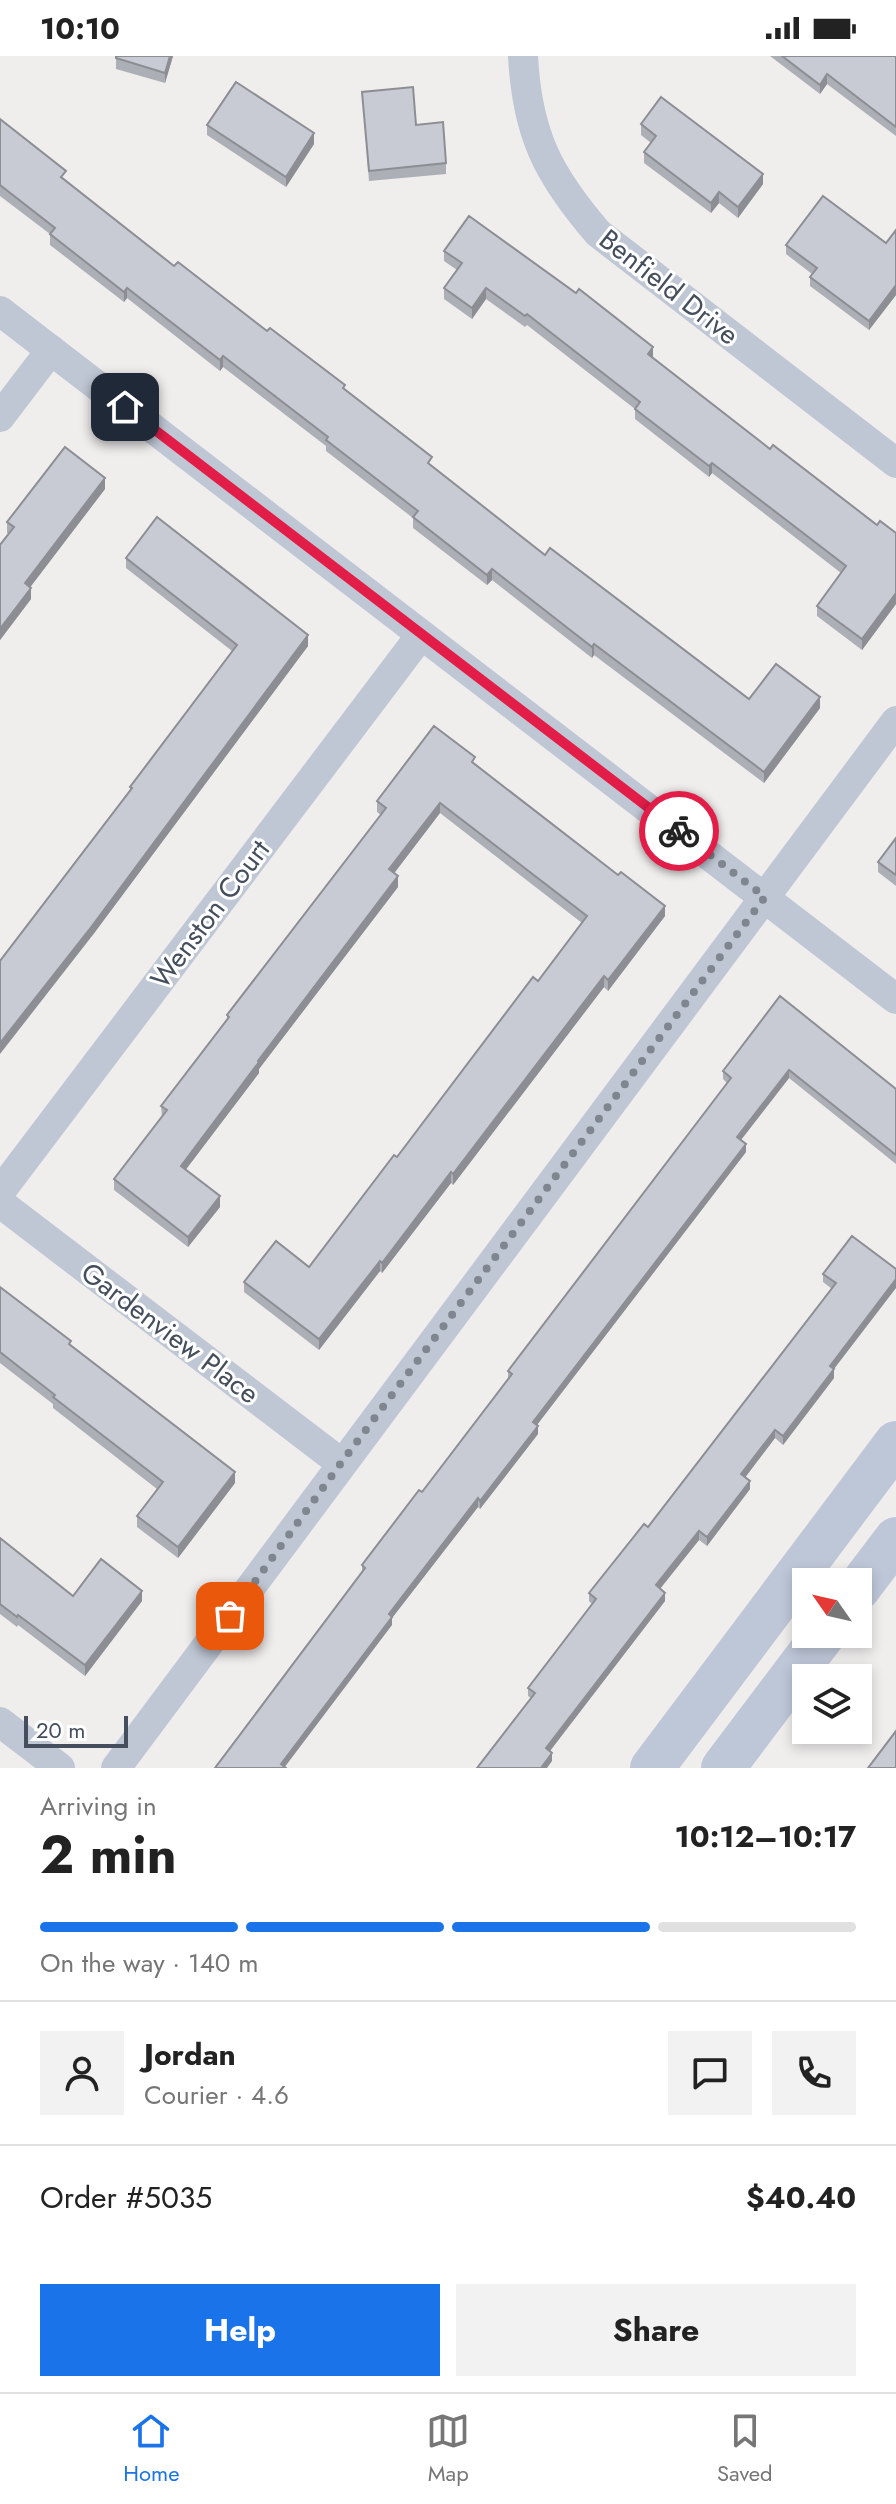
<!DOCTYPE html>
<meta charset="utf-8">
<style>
body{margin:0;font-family:Jost,sans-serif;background:#f2f2f2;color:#222;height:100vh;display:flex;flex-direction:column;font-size:30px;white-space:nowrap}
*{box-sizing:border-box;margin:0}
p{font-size:26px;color:#767676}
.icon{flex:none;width:44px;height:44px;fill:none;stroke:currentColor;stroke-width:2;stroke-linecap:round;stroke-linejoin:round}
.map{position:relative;height:1712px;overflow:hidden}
.drawer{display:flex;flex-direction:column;background:#fff;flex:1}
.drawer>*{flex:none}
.needle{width:52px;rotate:304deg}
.buttons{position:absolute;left:792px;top:1512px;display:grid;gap:16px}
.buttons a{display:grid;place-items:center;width:80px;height:80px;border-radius:0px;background:#fff;box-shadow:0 4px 12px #0003;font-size:40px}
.scale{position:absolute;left:24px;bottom:20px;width:104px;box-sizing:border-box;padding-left:8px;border:4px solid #444e5c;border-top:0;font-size:22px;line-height:28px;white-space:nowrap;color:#444e5c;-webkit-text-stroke:6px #fff;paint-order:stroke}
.pin{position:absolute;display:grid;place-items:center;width:68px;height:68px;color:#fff;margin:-34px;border-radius:16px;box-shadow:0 4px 12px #0006}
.courier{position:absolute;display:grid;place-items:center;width:80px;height:80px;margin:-40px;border:6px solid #e11d48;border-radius:50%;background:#fff;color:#222;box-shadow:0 2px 10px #0007}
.summary em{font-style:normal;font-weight:700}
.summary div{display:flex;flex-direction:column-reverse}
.summary{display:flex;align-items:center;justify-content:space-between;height:136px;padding:0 40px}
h1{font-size:52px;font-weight:700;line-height:60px}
.bar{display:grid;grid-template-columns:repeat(4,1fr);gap:12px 8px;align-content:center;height:96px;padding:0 40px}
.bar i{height:10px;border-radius:6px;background:#e0e0e0}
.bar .on{background:#1a73e8}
.bar p{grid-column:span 4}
.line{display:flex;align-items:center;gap:20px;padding:0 40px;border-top:2px solid #e0e0e0}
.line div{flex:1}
.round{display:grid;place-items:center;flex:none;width:84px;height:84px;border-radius:0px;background:#f2f2f2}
.button{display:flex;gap:16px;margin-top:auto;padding:16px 40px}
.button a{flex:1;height:92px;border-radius:0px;background:#1a73e8;color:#fff;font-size:32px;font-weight:700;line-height:92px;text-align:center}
.button a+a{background:#f2f2f2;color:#222}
.status{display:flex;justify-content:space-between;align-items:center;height:56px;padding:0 40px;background:#fff;direction:ltr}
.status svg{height:22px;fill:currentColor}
.menu{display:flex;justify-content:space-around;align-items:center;height:112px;border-top:2px solid #e0e0e0;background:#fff;font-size:22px;color:#767676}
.menu a{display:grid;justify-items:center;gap:4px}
.menu .on{color:#1a73e8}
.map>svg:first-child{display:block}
</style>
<div class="status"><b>10:10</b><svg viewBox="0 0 49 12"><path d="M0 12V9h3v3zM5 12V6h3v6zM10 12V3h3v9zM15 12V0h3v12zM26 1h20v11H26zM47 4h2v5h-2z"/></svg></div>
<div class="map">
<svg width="896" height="1712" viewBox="0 0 896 1712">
<rect width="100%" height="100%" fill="#f0eded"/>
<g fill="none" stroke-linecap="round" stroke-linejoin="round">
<!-- minor -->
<g stroke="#bfc7d4" stroke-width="30">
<path d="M 523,0 C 527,78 548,119 598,177 L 896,407"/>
<path d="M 0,255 L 896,943"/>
<path d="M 0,361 L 51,294"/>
<path d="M 0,1136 L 421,579"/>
<path d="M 0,1147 L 341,1407"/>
<path d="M 0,1666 L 60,1712"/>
<path d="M 116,1712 L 896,665"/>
</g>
<!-- secondary -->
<g stroke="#bec7d8" stroke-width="44">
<path d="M 858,1533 L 896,1483"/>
<path d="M 652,1712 L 896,1387"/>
<path d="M 723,1712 L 824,1578"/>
</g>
</g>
<!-- wall -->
<g fill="#acafb5">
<path d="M 116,0 L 173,0 L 165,27 L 116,13 Z"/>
<path d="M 770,0 L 896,0 L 896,80 L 827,28 L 820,38 Z"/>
<path d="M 362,36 L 416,69 L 446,107 L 446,118 L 369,125 Z"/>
<path d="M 0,63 L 66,125 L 174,210 L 267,275 L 345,333 L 432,410 L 545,499 L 749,643 L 820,652 L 764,727 L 594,599 L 592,602 L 492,524 L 487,529 L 413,472 L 413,462 L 326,395 L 326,390 L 223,311 L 220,315 L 127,242 L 124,246 L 50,189 L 50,178 L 0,140 Z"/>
<path d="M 641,68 L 763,128 L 738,162 L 719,147 L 711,157 L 644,107 L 644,96 L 651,87 L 641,79 Z"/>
<path d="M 207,69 L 314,88 L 286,131 L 207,79 Z"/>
<path d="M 896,174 L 896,239 L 869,274 L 810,230 L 810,221 L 812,218 L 786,198 L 786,189 L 886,187 Z"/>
<path d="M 444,195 L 653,302 L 770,393 L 877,469 L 896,477 L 896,548 L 862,594 L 817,560 L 817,550 L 841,517 L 712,417 L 709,421 L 635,363 L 635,353 L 527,269 L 525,271 L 486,243 L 472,263 L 444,243 L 444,232 L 457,214 L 444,205 Z"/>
<path d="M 105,433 L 30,531 L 31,543 L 0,584 L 0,489 L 9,478 L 7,477 L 7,466 Z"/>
<path d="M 126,502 L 308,590 L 92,880 L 130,735 L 130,731 L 232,595 L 126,512 Z"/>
<path d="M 475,709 L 665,860 L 608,935 L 604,931 L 453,1129 L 451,1127 L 382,1217 L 380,1215 L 319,1294 L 244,1236 L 244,1226 L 309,1211 L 538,925 L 582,867 L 440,757 L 394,817 L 398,831 L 259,1013 L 259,1017 L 186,1113 L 220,1151 L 188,1191 L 114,1134 L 114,1123 L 162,1061 L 161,1050 L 227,964 L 227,959 L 381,759 L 377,756 L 377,745 Z"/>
<path d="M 896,782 L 896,830 L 878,816 L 878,806 Z"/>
<path d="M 780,940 L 896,1033 L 896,1108 L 789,1022 L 741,1084 L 746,1096 L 537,1369 L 538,1378 L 480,1453 L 478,1451 L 392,1562 L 392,1569 L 214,1712 L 362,1517 L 362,1509 L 422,1436 L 508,1324 L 508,1315 L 727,1027 L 723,1023 L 723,1015 Z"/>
<path d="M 852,1180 L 834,1313 L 834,1322 L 783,1389 L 775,1382 L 745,1421 L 750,1433 L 707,1490 L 699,1484 L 660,1532 L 665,1545 L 550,1695 L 552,1705 L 531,1642 L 528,1640 L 528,1632 L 592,1548 L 589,1545 L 589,1537 L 648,1471 L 832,1233 L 823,1226 L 823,1218 Z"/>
<path d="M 0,1231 L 235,1427 L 178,1502 L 137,1471 L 137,1460 L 157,1433 L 53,1352 L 53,1348 L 0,1307 Z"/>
<path d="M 0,1482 L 73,1540 L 142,1545 L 85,1620 L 18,1569 L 17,1571 L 0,1558 Z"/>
</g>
<!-- shaded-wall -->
<g fill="#8c8e94">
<path d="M 170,0 L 173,0 L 165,27 L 165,17 Z"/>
<path d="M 827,18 L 827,28 L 820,38 L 820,29 Z"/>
<path d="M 314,77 L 314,88 L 286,131 L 286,121 Z"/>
<path d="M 763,118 L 763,128 L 738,162 L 738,151 Z"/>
<path d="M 719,136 L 719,147 L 711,157 L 711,147 Z"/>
<path d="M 896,229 L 896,239 L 869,274 L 869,265 Z"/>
<path d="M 127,232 L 127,242 L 124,246 L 124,236 Z"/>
<path d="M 486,232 L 486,243 L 472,263 L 472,252 Z"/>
<path d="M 653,291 L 653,302 L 648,298 Z"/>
<path d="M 223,300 L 223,311 L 220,315 L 220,304 Z"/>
<path d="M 712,407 L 712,417 L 709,421 L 709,410 Z"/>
<path d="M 105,422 L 105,433 L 25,538 L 25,527 Z"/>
<path d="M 492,513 L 492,524 L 487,529 L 487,519 Z"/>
<path d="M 31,532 L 31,543 L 0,584 L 0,573 Z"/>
<path d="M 896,537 L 896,548 L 862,594 L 862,583 Z"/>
<path d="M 308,579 L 308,590 L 92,880 L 0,998 L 0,987 Z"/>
<path d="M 594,588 L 594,599 L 592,602 L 592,591 Z"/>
<path d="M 820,641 L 820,652 L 764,727 L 764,716 Z"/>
<path d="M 440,747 L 440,757 L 389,824 L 389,813 Z"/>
<path d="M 398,820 L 398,831 L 259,1013 L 259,1017 L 181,1120 L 181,1110 L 258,1005 Z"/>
<path d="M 665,850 L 665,860 L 608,935 L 608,924 Z"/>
<path d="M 604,920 L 604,931 L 453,1129 L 453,1118 Z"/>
<path d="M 789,1014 L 789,1022 L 737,1089 L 737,1081 Z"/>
<path d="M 746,1088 L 746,1096 L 533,1374 L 533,1366 Z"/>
<path d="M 451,1116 L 451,1127 L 382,1217 L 382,1207 Z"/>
<path d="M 220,1140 L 220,1151 L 188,1191 L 188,1181 Z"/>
<path d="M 380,1205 L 380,1215 L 319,1294 L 319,1283 Z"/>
<path d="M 896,1223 L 896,1232 L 834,1313 L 834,1322 L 783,1389 L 783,1380 L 830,1310 Z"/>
<path d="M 538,1370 L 538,1378 L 480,1453 L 480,1445 Z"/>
<path d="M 775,1374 L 775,1382 L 741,1427 L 741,1418 Z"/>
<path d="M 235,1416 L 235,1427 L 178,1502 L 178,1491 Z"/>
<path d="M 750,1425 L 750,1433 L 707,1490 L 707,1481 Z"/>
<path d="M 478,1442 L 478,1451 L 392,1562 L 392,1569 L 284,1712 L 281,1708 L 389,1558 Z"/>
<path d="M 699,1475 L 699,1484 L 656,1538 L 656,1529 Z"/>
<path d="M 142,1535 L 142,1545 L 85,1620 L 85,1609 Z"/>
<path d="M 665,1537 L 665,1545 L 546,1700 L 546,1692 Z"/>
<path d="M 552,1697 L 552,1705 L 547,1712 L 541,1712 Z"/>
</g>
<!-- building -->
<g fill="#c8cbd3" stroke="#8c8e94" stroke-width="2">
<path d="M 116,0 L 170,0 L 165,17 L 116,2 Z"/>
<path d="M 782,0 L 896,0 L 896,71 L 827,18 L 820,29 Z"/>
<path d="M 236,26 L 314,77 L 286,121 L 207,69 Z"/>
<path d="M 413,31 L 416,69 L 443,66 L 446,107 L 369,115 L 362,36 Z"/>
<path d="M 661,41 L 763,118 L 738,151 L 719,136 L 711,147 L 644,96 L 656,80 L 641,68 Z"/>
<path d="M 0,63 L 66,115 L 61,121 L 174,210 L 178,206 L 267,275 L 270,272 L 345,329 L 343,332 L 432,401 L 428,407 L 545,499 L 550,492 L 749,643 L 776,608 L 820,641 L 764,716 L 594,588 L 592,591 L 492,513 L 487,519 L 413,461 L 418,455 L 326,384 L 328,381 L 223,300 L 220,304 L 127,232 L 124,236 L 50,178 L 55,172 L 0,129 Z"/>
<path d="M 823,140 L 886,187 L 896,174 L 896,229 L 869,265 L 810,221 L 817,212 L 786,189 Z"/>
<path d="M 469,160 L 576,237 L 579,233 L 653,291 L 648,298 L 770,393 L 773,389 L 877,469 L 880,465 L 896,477 L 896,537 L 862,583 L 817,550 L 846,510 L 712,407 L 709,410 L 635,353 L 640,346 L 527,258 L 525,260 L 486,232 L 472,252 L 444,232 L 462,207 L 444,195 Z"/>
<path d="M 65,391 L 105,422 L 25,527 L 31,532 L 0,573 L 0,489 L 14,471 L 7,466 Z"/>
<path d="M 157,461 L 308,579 L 92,870 L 0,987 L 0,905 L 132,732 L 130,731 L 237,589 L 126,502 Z"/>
<path d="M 434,670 L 475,701 L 472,706 L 618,819 L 621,816 L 665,850 L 608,924 L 604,920 L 453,1118 L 451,1116 L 382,1207 L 380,1205 L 319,1283 L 244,1226 L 276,1185 L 309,1211 L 394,1099 L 397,1101 L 533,921 L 538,925 L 587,860 L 440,747 L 389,813 L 398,820 L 258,1005 L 259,1006 L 181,1110 L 220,1140 L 188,1181 L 114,1123 L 167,1054 L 161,1050 L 229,961 L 227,959 L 386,752 L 377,745 Z"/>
<path d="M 896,782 L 896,819 L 878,806 Z"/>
<path d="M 780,940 L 896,1033 L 896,1099 L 789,1014 L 737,1081 L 746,1088 L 533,1366 L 538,1370 L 480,1445 L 478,1442 L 389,1558 L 392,1561 L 281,1708 L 286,1712 L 215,1712 L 365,1512 L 362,1509 L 419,1434 L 422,1436 L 512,1318 L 508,1315 L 731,1022 L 723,1015 Z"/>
<path d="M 852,1180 L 896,1213 L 896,1223 L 830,1310 L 834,1313 L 783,1380 L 775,1374 L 741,1418 L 750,1425 L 707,1481 L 699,1475 L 656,1529 L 665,1537 L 546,1692 L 552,1697 L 541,1712 L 477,1712 L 535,1637 L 528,1632 L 596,1543 L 589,1537 L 644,1468 L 648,1471 L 836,1227 L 823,1218 Z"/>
<path d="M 0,1231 L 71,1285 L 69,1288 L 235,1416 L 178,1491 L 137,1460 L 163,1426 L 53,1341 L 55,1339 L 0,1296 Z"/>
<path d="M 0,1482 L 73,1540 L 101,1503 L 142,1535 L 85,1609 L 18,1559 L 17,1561 L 0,1548 Z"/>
<path d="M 896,1675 L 896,1712 L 868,1712 Z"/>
</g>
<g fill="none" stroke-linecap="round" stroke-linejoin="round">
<!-- done -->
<path stroke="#80868f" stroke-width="8" stroke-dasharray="0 14.4" d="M 230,1560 L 341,1407 L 765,841 L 679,775"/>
<!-- route -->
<path stroke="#e11d48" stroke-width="10" d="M 125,351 L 679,775"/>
</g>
<g text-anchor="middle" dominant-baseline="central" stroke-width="6" stroke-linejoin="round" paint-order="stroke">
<!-- street labels -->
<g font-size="28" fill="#444e5c" stroke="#fff">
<text transform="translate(669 231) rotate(38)">Benfield Drive</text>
<text transform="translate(210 858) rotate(-53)">Wenston Court</text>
<text transform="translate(170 1277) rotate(37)">Gardenview Place</text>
</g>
</g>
</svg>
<div class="buttons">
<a><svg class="needle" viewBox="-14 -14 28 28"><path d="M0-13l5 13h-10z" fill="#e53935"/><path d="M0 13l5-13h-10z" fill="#767676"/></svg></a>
<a><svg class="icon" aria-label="layers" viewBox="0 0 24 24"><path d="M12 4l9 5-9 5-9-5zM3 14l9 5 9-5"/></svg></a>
</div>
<div class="scale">20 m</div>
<div class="pin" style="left:230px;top:1560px;background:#ea580c"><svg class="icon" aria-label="bag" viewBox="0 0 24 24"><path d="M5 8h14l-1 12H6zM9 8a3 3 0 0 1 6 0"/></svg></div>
<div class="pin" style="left:125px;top:351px;background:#1f2937"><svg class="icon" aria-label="home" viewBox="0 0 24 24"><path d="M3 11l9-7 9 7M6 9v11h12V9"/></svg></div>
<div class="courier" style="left:679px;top:775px"><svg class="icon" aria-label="bike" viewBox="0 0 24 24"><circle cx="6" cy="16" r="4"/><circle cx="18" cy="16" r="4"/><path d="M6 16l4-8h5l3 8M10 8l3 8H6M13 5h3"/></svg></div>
</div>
<section class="drawer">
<div class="summary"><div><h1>2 min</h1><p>Arriving in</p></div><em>10:12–10:17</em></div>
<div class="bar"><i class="on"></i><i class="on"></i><i class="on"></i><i></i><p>On the way · 140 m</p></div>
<div class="line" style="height:144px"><a class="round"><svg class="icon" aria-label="person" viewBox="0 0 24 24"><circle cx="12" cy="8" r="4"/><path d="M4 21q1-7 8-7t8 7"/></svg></a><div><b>Jordan</b><p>Courier · 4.6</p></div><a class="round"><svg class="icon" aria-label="chat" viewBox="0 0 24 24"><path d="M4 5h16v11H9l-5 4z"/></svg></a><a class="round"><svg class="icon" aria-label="phone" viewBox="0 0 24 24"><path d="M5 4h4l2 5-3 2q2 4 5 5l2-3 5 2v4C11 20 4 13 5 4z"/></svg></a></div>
<div class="line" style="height:104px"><div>Order #5035</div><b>$40.40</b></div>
<div class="button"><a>Help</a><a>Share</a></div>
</section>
<nav class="menu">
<a class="on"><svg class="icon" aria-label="home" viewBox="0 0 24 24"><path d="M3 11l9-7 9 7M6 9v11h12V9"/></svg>Home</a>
<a><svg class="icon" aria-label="map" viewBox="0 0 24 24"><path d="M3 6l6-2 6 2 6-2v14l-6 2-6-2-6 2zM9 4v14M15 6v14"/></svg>Map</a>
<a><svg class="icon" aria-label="saved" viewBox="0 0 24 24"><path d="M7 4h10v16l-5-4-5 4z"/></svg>Saved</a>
</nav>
